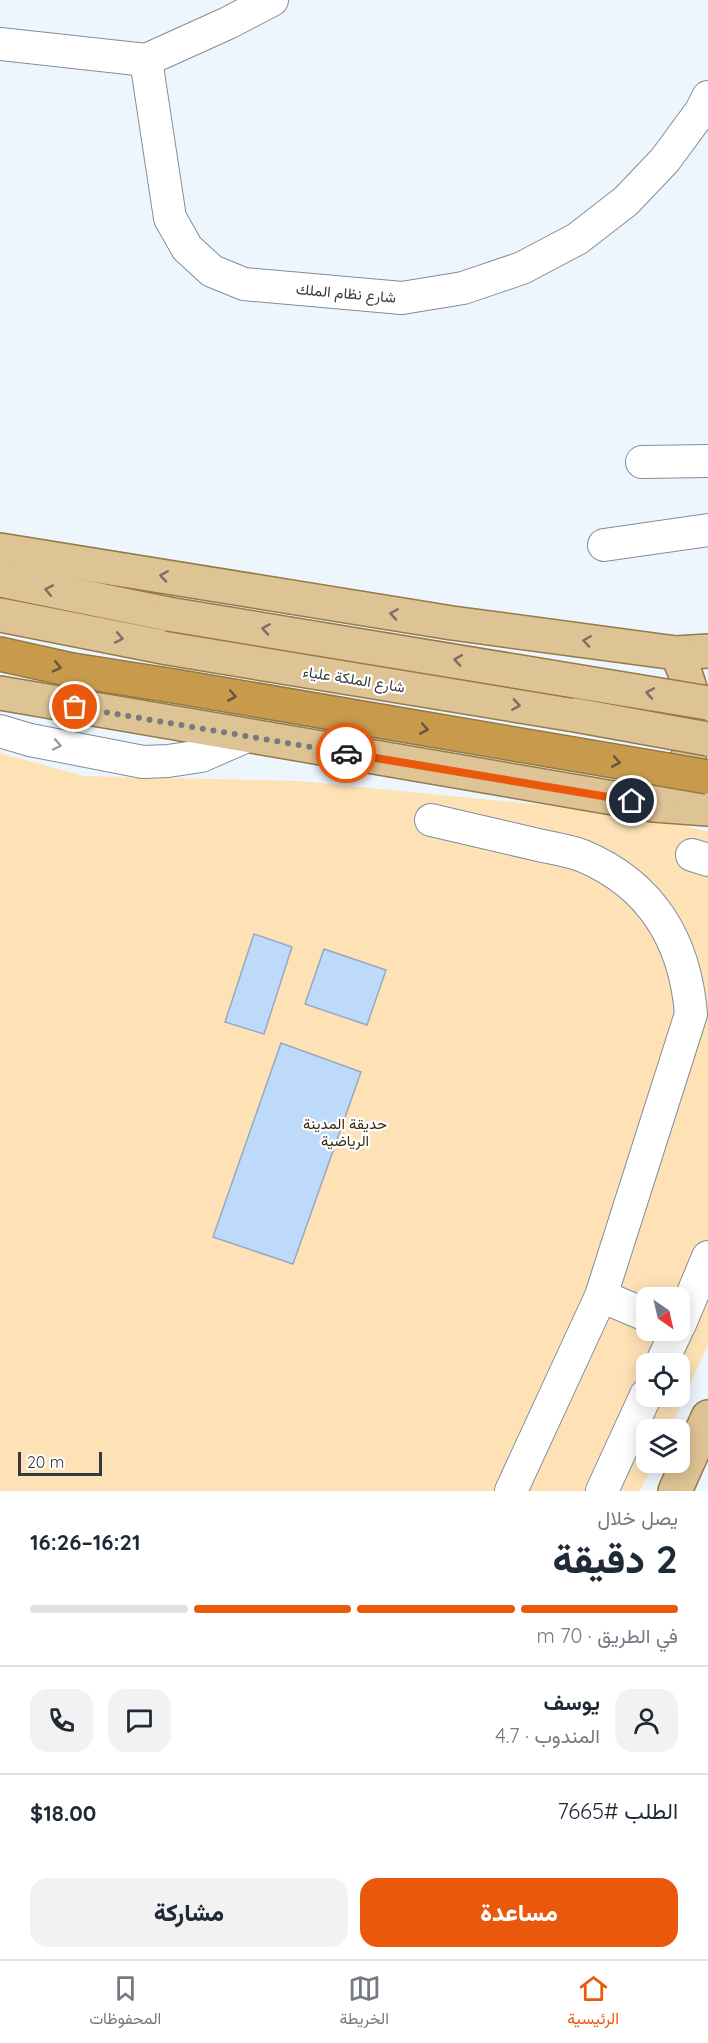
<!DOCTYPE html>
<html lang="ar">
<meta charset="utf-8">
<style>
body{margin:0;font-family:Quicksand,Vazirmatn,sans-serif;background:#f2f2f3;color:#1f2937;direction:rtl;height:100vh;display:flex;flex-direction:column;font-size:22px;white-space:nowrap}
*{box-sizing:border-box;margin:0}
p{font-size:20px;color:#747a83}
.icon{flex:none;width:33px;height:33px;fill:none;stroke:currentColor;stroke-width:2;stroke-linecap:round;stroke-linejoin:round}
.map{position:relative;height:1491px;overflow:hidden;direction:ltr}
.drawer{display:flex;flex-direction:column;background:#fff;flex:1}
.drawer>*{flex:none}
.needle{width:39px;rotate:146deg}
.controls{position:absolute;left:636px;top:1287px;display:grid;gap:12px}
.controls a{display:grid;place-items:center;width:54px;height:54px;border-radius:12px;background:#fff;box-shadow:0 3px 15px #0003;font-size:30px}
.scale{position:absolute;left:18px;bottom:15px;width:84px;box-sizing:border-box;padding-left:6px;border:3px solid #353a3f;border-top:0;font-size:16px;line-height:21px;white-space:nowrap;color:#353a3f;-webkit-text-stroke:4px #fff;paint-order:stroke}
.pin{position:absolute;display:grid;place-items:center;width:51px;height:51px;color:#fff;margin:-26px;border:3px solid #fff;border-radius:50%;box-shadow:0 2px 6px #0007}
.courier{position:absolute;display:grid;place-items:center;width:60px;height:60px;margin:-30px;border:4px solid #ea580c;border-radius:50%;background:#fff;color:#222;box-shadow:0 2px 8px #0007}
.summary em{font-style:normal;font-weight:800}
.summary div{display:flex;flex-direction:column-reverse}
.summary{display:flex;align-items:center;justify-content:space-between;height:102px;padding:0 30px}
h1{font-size:39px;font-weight:800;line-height:45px}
.bar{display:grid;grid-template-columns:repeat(4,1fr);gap:9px 6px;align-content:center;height:72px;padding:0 30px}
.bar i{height:8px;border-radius:4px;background:#e0e1e3}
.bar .selected{background:#ea580c}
.bar p{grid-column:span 4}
.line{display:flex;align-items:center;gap:15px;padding:0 30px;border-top:2px solid #e0e1e3}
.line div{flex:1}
.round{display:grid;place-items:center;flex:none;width:63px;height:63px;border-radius:18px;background:#f2f2f3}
.cta{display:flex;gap:12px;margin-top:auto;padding:12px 30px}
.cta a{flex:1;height:69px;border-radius:18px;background:#ea580c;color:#fff;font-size:24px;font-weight:800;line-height:69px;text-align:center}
.cta a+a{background:#f2f2f3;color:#1f2937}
.tab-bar{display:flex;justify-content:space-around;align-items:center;height:84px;border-top:2px solid #e0e1e3;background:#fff;font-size:16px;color:#747a83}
.tab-bar a{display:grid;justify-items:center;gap:3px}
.tab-bar .selected{color:#ea580c}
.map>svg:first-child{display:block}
</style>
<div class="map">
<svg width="708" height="1491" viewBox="0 0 708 1491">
<rect width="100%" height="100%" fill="#edf5fd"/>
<!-- green -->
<path fill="#fee2b6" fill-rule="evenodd" d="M 0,753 L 84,776 L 299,781 L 645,815 L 708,832 L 708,1344 L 670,1429 L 646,1430 L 646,1462 L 654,1463 L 640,1491 L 0,1491 ZM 646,1298 L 680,1298 L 680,1330 L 646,1330 ZM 646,1364 L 680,1364 L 680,1396 L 646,1396 Z"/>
<!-- water -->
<g fill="#bedafa" stroke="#95aac2" stroke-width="1.5">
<path d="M 254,934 L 292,947 L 264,1034 L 225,1022 Z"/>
<path d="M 324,949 L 386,970 L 367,1025 L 305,1004 Z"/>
<path d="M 281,1043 L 361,1072 L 293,1264 L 213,1237 Z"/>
</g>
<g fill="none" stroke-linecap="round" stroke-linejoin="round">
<defs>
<g id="minor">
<path d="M 0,44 L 146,60 L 228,23 L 272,0"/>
<path d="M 146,60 L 170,218 L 187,248 L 212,271 L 244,284 L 402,298 L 463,288 L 522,268 L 577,239 L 626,201 L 665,160 L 701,111 L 708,97"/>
<path d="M 642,462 L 708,461"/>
<path d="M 604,545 L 708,530"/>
<path d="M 0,731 L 30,740 L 143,762 L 168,761 L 201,756 L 247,736"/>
<path d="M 431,820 C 465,828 500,836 534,844 C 550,848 568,850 583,856 C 652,885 685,941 691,1014 L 601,1296 L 511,1491"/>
<path d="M 692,855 L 708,860"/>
<path d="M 601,1296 L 646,1315"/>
<path d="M 680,1324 L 708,1257"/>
<path d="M 661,1364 L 677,1330"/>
<path d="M 602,1491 L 646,1395"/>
</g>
<g id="major">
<path d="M 0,550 L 452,623 L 676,653 L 708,651"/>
<path d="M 0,580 L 168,614"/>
<path d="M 0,615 L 168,648 L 575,715"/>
<path d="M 0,693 L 654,805 L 708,809"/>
<path d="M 664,795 C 704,753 701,701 676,653"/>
<path d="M 675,1491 L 708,1417"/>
</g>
<path id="highway" d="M 0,654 L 72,670 L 174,686"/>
</defs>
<!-- minor casing -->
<use href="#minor" stroke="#828d9b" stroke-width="34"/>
<!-- major casing -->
<use href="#major" stroke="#957947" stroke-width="36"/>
<!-- highway casing -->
<use href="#highway" stroke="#957947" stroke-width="36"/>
<!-- minor -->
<use href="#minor" stroke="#fff" stroke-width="32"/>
<!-- major -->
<use href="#major" stroke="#dec394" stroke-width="33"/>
<!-- highway -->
<use href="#highway" stroke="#c89b4c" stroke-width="33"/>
<defs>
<g id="major-bridge">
<path d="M 168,614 L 708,703"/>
<path d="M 575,715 L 708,739"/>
</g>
<path id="highway-bridge" d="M 174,686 L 708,777"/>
</defs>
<!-- major-bridge casing -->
<use href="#major-bridge" stroke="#957947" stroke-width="36" stroke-linecap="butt"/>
<!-- highway-bridge casing -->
<use href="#highway-bridge" stroke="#957947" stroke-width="36" stroke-linecap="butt"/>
<!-- major-bridge -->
<use href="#major-bridge" stroke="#dec394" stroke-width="33"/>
<!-- highway-bridge -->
<use href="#highway-bridge" stroke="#c89b4c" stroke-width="33"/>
</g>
<!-- one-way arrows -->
<defs><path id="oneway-chevron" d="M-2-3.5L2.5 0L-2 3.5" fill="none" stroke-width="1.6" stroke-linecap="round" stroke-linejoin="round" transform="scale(1.5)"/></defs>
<g stroke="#797161">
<use href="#oneway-chevron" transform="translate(164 576) rotate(-171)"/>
<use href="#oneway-chevron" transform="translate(49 590) rotate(-169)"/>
<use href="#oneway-chevron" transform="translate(394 614) rotate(-171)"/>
<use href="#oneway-chevron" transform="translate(266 629) rotate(-171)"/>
<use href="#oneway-chevron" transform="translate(119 638) rotate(11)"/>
<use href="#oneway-chevron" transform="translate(587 641) rotate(-172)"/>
<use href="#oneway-chevron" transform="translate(458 660) rotate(-171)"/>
<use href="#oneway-chevron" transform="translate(650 693) rotate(-170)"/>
<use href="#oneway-chevron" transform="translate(516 705) rotate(9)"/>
</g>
<g stroke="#615743">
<use href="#oneway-chevron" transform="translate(57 667) rotate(13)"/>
<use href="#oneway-chevron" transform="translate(232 696) rotate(10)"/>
<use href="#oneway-chevron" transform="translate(424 729) rotate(10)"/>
<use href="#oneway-chevron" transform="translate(616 762) rotate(10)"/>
</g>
<use stroke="#9a9c9f" href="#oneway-chevron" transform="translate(57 745) rotate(11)"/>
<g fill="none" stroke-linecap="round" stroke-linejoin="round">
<!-- done -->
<path stroke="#757b82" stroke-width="6" stroke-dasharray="0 10.8" d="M 75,707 L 346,753"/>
<!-- route -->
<path stroke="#ea580c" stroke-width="8" d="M 346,753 L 632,801"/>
</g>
<g text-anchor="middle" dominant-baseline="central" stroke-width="4.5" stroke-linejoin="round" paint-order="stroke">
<!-- street labels -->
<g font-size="15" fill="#353a3f" stroke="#fff">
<text transform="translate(346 293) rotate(5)">شارع نظام الملك</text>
<text transform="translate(354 679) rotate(9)">شارع الملكة علياء</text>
</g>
<!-- park labels -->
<g font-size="15" fill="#37280c" stroke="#fff">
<text x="345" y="1123">حديقة المدينة<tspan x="345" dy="17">الرياضية</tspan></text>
</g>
</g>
</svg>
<div class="controls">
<a><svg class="needle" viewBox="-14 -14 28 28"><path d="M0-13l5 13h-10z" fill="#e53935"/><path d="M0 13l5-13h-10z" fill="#747a83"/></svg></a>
<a><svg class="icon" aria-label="locate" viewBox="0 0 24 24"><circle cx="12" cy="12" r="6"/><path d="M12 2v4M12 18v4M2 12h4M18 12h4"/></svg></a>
<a><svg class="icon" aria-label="layers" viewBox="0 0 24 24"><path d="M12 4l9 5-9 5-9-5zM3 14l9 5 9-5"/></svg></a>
</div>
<div class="scale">20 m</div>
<div class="pin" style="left:75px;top:707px;background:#ea580c"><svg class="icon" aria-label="bag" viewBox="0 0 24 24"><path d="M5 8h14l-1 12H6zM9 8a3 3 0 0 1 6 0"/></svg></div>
<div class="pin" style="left:632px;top:801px;background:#1f2937"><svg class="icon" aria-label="home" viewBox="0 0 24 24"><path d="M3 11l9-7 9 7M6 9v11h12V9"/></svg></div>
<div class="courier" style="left:346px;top:753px"><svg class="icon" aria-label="car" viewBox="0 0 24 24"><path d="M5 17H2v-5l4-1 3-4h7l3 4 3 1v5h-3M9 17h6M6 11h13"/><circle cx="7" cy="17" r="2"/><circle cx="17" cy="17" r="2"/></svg></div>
</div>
<section class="drawer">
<div class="summary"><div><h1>2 دقيقة</h1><p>يصل خلال</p></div><em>16:21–16:26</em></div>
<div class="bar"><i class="selected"></i><i class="selected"></i><i class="selected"></i><i></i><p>في الطريق · 70 m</p></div>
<div class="line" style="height:108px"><a class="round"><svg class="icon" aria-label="person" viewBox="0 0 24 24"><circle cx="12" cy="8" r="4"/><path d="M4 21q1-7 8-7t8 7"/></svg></a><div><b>يوسف</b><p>المندوب · 4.7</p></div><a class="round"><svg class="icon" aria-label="chat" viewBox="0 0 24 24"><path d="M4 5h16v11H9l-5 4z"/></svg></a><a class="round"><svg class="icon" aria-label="phone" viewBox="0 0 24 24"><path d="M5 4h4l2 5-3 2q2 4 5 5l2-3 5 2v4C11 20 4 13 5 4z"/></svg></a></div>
<div class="line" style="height:78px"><div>الطلب #7665</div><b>$18.00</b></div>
<div class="cta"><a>مساعدة</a><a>مشاركة</a></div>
</section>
<nav class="tab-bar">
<a class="selected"><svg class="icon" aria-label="home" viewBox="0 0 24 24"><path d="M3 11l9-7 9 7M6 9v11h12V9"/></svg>الرئيسية</a>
<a><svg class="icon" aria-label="map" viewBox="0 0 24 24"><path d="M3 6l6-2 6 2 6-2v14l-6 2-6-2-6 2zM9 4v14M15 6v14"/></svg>الخريطة</a>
<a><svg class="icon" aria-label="saved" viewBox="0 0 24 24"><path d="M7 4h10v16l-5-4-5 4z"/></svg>المحفوظات</a>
</nav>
